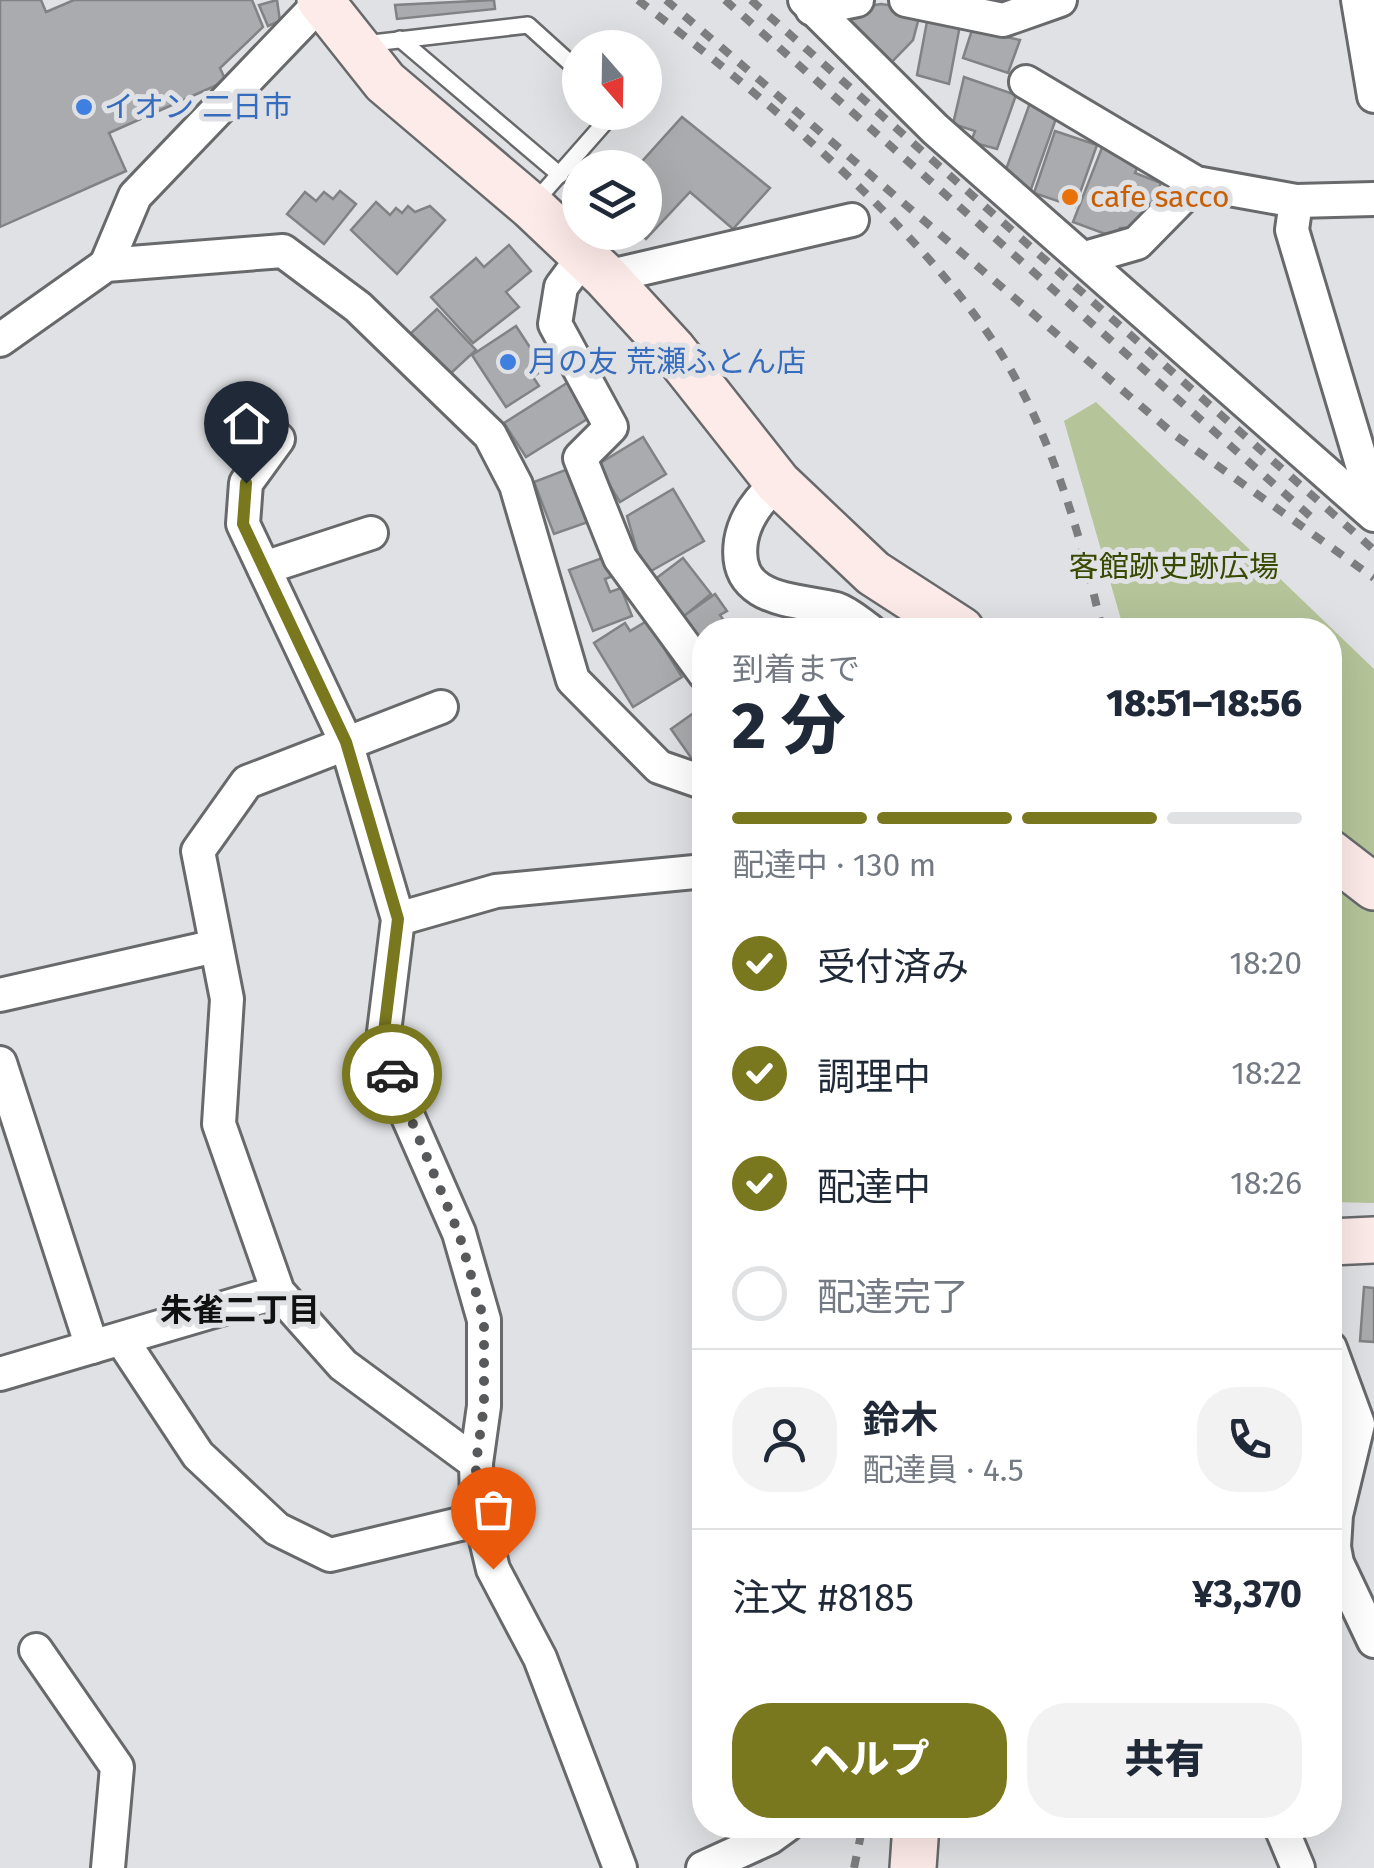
<!DOCTYPE html>
<html lang="ja">
<meta charset="utf-8">
<style>
body{margin:0;font-family:"Fira Sans","Noto Sans JP",sans-serif;background:#f2f2f3;color:#1f2937;height:100vh;display:flex;flex-direction:column;font-size:38px;white-space:nowrap}
*{box-sizing:border-box;margin:0}
p{font-size:32px;color:#747a83}
.icon{flex:none;width:55px;height:55px;fill:none;stroke:currentColor;stroke-width:2;stroke-linecap:round;stroke-linejoin:round}
.map{position:relative;flex:1;overflow:hidden}
.drawer{position:absolute;left:692px;top:618px;width:650px;height:1220px;display:flex;flex-direction:column;background:#fff;border-radius:40px;box-shadow:0 10px 40px #0002}
.drawer>*{flex:none}
.needle{width:65px;rotate:160deg}
.buttons{position:absolute;left:562px;top:30px;display:grid;gap:20px}
.buttons a{display:grid;place-items:center;width:100px;height:100px;border-radius:50%;background:#fff;box-shadow:0 10px 40px #0002;font-size:50px}
.pin{position:absolute;display:grid;place-items:center;width:85px;height:85px;color:#fff;margin:-102px -42px;border-radius:50% 50% 50% 0;rotate:-45deg;box-shadow:0 0 10px #0007}
.pin .icon{rotate:45deg}
.courier{position:absolute;display:grid;place-items:center;width:100px;height:100px;margin:-50px;border:8px solid #79781f;border-radius:50%;background:#fff;color:#222;box-shadow:0 2px 12px #0007}
.summary em{font-style:normal;font-weight:800}
.summary div{display:flex;flex-direction:column-reverse}
.summary{display:flex;align-items:center;justify-content:space-between;height:170px;padding:0 40px}
h1{font-size:65px;font-weight:800;line-height:75px}
.bar{display:grid;grid-template-columns:repeat(4,1fr);gap:15px 10px;align-content:center;height:120px;padding:0 40px}
.bar i{height:12px;border-radius:8px;background:#e0e1e3}
.bar .active{background:#79781f}
.bar p{grid-column:span 4}
.line{display:flex;align-items:center;gap:25px;padding:0 40px;border-top:2px solid #e0e1e3}
.line div{flex:1}
.round{display:grid;place-items:center;flex:none;width:105px;height:105px;border-radius:40px;background:#f2f2f3}
ol{padding:0 40px;list-style:none}
li{display:flex;align-items:center;gap:30px;height:110px}
li p{margin-inline-start:auto}
li .icon{padding:10px;border-radius:50%;background:#79781f;color:#fff;stroke-width:4}
li:last-child{color:#747a83}
li i{width:55px;height:55px;border:5px solid #e0e1e3;border-radius:50%}
.action{display:flex;gap:20px;margin-top:auto;padding:20px 40px}
.action a{flex:1;height:115px;border-radius:40px;background:#79781f;color:#fff;font-size:40px;font-weight:800;line-height:115px;text-align:center}
.action a+a{background:#f2f2f3;color:#1f2937}
.map>svg:first-child{display:block}
</style>
<div class="map">
<svg width="1374" height="1868" viewBox="0 0 1374 1868">
<rect width="100%" height="100%" fill="#e0e1e4"/>
<!-- green -->
<path fill="#b5c499" d="M 1096,402 L 1374,669 L 1374,1203 L 1330,1202 L 1330,630 L 1124,630 L 1064,421 Z"/>
<!-- building -->
<g fill="#aaabae" stroke="#818284" stroke-width="2.5">
<path d="M 0,0 L 41,0 L 46,12 L 74,0 L 252,0 L 263,27 L 220,68 L 226,81 L 109,133 L 126,171 L 0,227 Z"/>
<path d="M 277,0 L 280,21 L 268,26 L 259,5 Z"/>
<path d="M 494,0 L 495,9 L 397,19 L 395,5 Z"/>
<path d="M 881,4 L 921,10 L 913,40 L 886,68 L 837,21 L 850,9 Z"/>
<path d="M 928,16 L 960,25 L 949,84 L 917,75 Z"/>
<path d="M 972,30 L 1020,40 L 1008,73 L 963,58 Z"/>
<path d="M 964,77 L 1016,95 L 997,149 L 971,142 L 975,131 L 953,124 Z"/>
<path d="M 1031,100 L 1059,110 L 1030,192 L 1004,175 Z"/>
<path d="M 682,117 L 770,188 L 733,229 L 690,192 L 646,239 L 639,232 L 645,232 L 645,168 L 636,168 Z"/>
<path d="M 1055,131 L 1097,145 L 1075,207 L 1034,193 Z"/>
<path d="M 1105,140 L 1143,154 L 1135,173 L 1161,183 L 1148,215 L 1143,213 L 1137,228 L 1120,228 L 1116,238 L 1073,222 Z"/>
<path d="M 340,191 L 356,204 L 324,244 L 287,214 L 305,192 L 316,201 L 324,192 L 333,199 Z"/>
<path d="M 376,202 L 390,215 L 396,208 L 402,213 L 408,206 L 415,212 L 430,206 L 445,220 L 397,274 L 351,230 Z"/>
<path d="M 509,245 L 531,271 L 506,292 L 519,307 L 473,343 L 431,297 L 476,258 L 484,267 Z"/>
<path d="M 437,309 L 476,350 L 449,375 L 410,334 Z"/>
<path d="M 516,326 L 544,369 L 533,377 L 539,386 L 506,407 L 472,355 Z"/>
<path d="M 578,376 L 600,411 L 526,457 L 504,423 Z"/>
<path d="M 643,437 L 666,474 L 620,502 L 597,465 Z"/>
<path d="M 568,469 L 588,522 L 554,534 L 534,482 Z"/>
<path d="M 673,489 L 704,541 L 644,575 L 627,516 Z"/>
<path d="M 605,557 L 613,576 L 605,579 L 610,592 L 621,588 L 632,616 L 593,631 L 569,570 Z"/>
<path d="M 683,558 L 711,594 L 683,617 L 654,580 Z"/>
<path d="M 715,594 L 727,611 L 720,615 L 729,628 L 705,630 L 705,652 L 681,618 Z"/>
<path d="M 647,621 L 682,677 L 633,707 L 594,643 L 625,623 L 630,631 Z"/>
<path d="M 705,705 L 705,758 L 701,753 L 692,759 L 671,729 Z"/>
<path d="M 1364,1287 L 1374,1288 L 1374,1342 L 1360,1341 Z"/>
</g>
<g fill="none" stroke-linecap="round" stroke-linejoin="round">
<defs>
<g id="lane">
<path d="M 400,39 L 560,175"/>
<path d="M 364,44 L 528,25 L 580,72"/>
<path d="M 534,203 L 614,112"/>
</g>
<g id="street">
<path d="M 805,0 L 935,129 L 1374,515"/>
<path d="M 906,0 L 1003,20 L 1060,0"/>
<path d="M 1358,0 L 1374,96"/>
<path d="M 812,9 L 857,0"/>
<path d="M 1026,82 L 1196,183 L 1296,201 L 1374,199"/>
<path d="M 1296,201 L 1292,230 L 1367,481"/>
<path d="M 584,256 L 561,287 L 555,324 L 611,427 L 580,458 L 620,558 L 705,674"/>
<path d="M 1085,258 L 1137,243 L 1196,183"/>
<path d="M 106,265 L 135,196 L 321,2"/>
<path d="M 606,277 L 852,220"/>
<path d="M 0,340 L 106,265 L 283,251 L 358,307 L 490,435 L 516,485 L 573,680 L 659,767 L 705,783"/>
<path d="M 278,439 L 246,483 L 243,524 L 346,742 L 398,919 L 384,1032 L 394,1085 L 459,1233 L 484,1320 L 484,1406 L 476,1463"/>
<path d="M 778,483 C 760,498 745,517 741,541 C 732,604 799,599 836,609 C 848,613 859,623 869,630"/>
<path d="M 264,568 L 371,533"/>
<path d="M 441,707 L 247,782 L 198,851 L 227,999 L 219,1124 L 278,1292 L 343,1365 L 476,1463 L 477,1502 L 493,1569 L 540,1658 L 620,1868"/>
<path d="M 398,919 L 496,891 L 705,871"/>
<path d="M 0,995 L 216,946"/>
<path d="M 0,1063 L 92,1347"/>
<path d="M 122,1340 L 198,1455 L 277,1529 L 330,1555 L 481,1519"/>
<path d="M 1330,1348 L 1358,1424 L 1336,1515 L 1334,1547 L 1337,1563 L 1374,1641"/>
<path d="M 0,1374 L 278,1292"/>
<path d="M 36,1650 L 117,1767 L 108,1868"/>
<path d="M 1280,1825 L 1298,1868"/>
<path d="M 703,1868 L 769,1838 L 787,1825"/>
</g>
<g id="secondary">
<path d="M 320,0 L 385,82 L 531,206 L 606,277 L 673,350 L 778,483 L 873,573 L 961,630"/>
<path d="M 1330,853 L 1374,887"/>
<path d="M 1330,1242 L 1374,1240"/>
<path d="M 913,1868 L 916,1825"/>
</g>
</defs>
<!-- lane casing -->
<use href="#lane" stroke="#68696b" stroke-width="20"/>
<!-- street casing -->
<use href="#street" stroke="#68696b" stroke-width="38"/>
<!-- secondary casing -->
<use href="#secondary" stroke="#68696b" stroke-width="50"/>
<!-- lane -->
<use href="#lane" stroke="#fff" stroke-width="15"/>
<!-- street -->
<use href="#street" stroke="#fff" stroke-width="32"/>
<!-- secondary -->
<use href="#secondary" stroke="#fdebe9" stroke-width="45"/>
<!-- rail -->
<g stroke="#7c7d7f" stroke-width="8" stroke-dasharray="12 12" stroke-linecap="butt">
<path d="M 638,0 C 755,90 917,223 997,347 C 1049,428 1082,537 1102,630"/>
<path d="M 666,0 L 1176,436 L 1374,578"/>
<path d="M 725,0 L 1318,523"/>
<path d="M 751,0 L 1374,550"/>
<path d="M 854,1868 L 863,1825"/>
</g>
</g>
<g fill="none" stroke-linecap="round" stroke-linejoin="round">
<!-- done -->
<path stroke="#58595a" stroke-width="10" stroke-dasharray="0 18" d="M 392,1074 L 459,1234 L 484,1320 L 484,1406 L 476,1463 L 476,1502 L 493,1569"/>
<!-- route -->
<path stroke="#79781f" stroke-width="12" d="M 246,483 L 243,524 L 346,742 L 398,919 L 384,1032 L 392,1074"/>
</g>
<!-- markers -->
<g fill="#3f7fe0" stroke="#e0e1e4" stroke-width="4">
<circle cx="84" cy="107" r="10"/>
<circle cx="508" cy="362" r="10"/>
</g>
<circle fill="#e8710a" stroke="#e0e1e4" stroke-width="4" cx="1070" cy="197" r="10"/>
<g text-anchor="middle" dominant-baseline="central" stroke-width="10" stroke-linejoin="round" paint-order="stroke">
<!-- shop labels -->
<g font-size="30" fill="#366cbe" stroke="#e0e1e4" text-anchor="start">
<text x="104" y="107">イオン 二日市</text>
<text x="528" y="362">月の友 荒瀬ふとん店</text>
</g>
<!-- food labels -->
<g font-size="30" fill="#c56008" stroke="#e0e1e4" text-anchor="start">
<text x="1090" y="197">cafe sacco</text>
</g>
<!-- park labels -->
<g font-size="30" fill="#384900" stroke="#e0e1e4">
<text x="1174" y="567">客館跡史跡広場</text>
</g>
<!-- neighbourhood labels -->
<g font-size="32" font-weight="bold" fill="#0f1010" stroke="#e0e1e4">
<text x="240" y="1310">朱雀二丁目</text>
</g>
</g>
</svg>
<div class="buttons">
<a><svg class="needle" viewBox="-14 -14 28 28"><path d="M0-13l5 13h-10z" fill="#e53935"/><path d="M0 13l5-13h-10z" fill="#747a83"/></svg></a>
<a><svg class="icon" aria-label="layers" viewBox="0 0 24 24"><path d="M12 4l9 5-9 5-9-5zM3 14l9 5 9-5"/></svg></a>
</div>
<div class="pin" style="left:493px;top:1569px;background:#ea580c"><svg class="icon" aria-label="bag" viewBox="0 0 24 24"><path d="M5 8h14l-1 12H6zM9 8a3 3 0 0 1 6 0"/></svg></div>
<div class="pin" style="left:246px;top:483px;background:#1f2937"><svg class="icon" aria-label="home" viewBox="0 0 24 24"><path d="M3 11l9-7 9 7M6 9v11h12V9"/></svg></div>
<div class="courier" style="left:392px;top:1074px"><svg class="icon" aria-label="car" viewBox="0 0 24 24"><path d="M5 17H2v-5l4-1 3-4h7l3 4 3 1v5h-3M9 17h6M6 11h13"/><circle cx="7" cy="17" r="2"/><circle cx="17" cy="17" r="2"/></svg></div>
<section class="drawer">
<div class="summary"><div><h1>2 分</h1><p>到着まで</p></div><em>18:51–18:56</em></div>
<div class="bar"><i class="active"></i><i class="active"></i><i class="active"></i><i></i><p>配達中 · 130 m</p></div>
<ol>
<li><svg class="icon" aria-label="check" viewBox="0 0 24 24"><path d="M5 12l5 5 9-10"/></svg>受付済み<p>18:20</p></li>
<li><svg class="icon" aria-label="check" viewBox="0 0 24 24"><path d="M5 12l5 5 9-10"/></svg>調理中<p>18:22</p></li>
<li><svg class="icon" aria-label="check" viewBox="0 0 24 24"><path d="M5 12l5 5 9-10"/></svg>配達中<p>18:26</p></li>
<li><i></i>配達完了</li>
</ol>
<div class="line" style="height:180px"><a class="round"><svg class="icon" aria-label="person" viewBox="0 0 24 24"><circle cx="12" cy="8" r="4"/><path d="M4 21q1-7 8-7t8 7"/></svg></a><div><b>鈴木</b><p>配達員 · 4.5</p></div><a class="round"><svg class="icon" aria-label="phone" viewBox="0 0 24 24"><path d="M5 4h4l2 5-3 2q2 4 5 5l2-3 5 2v4C11 20 4 13 5 4z"/></svg></a></div>
<div class="line" style="height:130px"><div>注文 #8185</div><b>¥3,370</b></div>
<div class="action"><a>ヘルプ</a><a>共有</a></div>
</section>
</div>
